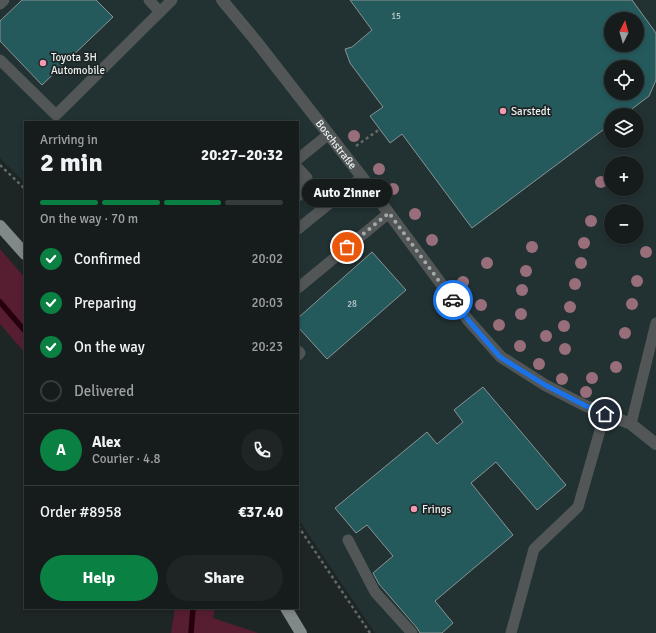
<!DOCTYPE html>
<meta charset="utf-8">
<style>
body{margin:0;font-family:Signika,sans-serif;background:#1f2525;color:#f1f3f6;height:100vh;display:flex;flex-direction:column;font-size:15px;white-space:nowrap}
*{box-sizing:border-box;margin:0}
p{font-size:13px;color:#9ea1a3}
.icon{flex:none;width:22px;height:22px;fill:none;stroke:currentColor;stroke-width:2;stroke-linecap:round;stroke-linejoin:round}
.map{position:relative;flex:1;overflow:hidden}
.sheet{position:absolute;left:24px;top:121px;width:275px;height:488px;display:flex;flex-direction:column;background:#161c1c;border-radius:0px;box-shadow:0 2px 6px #0003,0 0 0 1px #353a3b}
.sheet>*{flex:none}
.needle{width:26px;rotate:5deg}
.controls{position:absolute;left:604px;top:12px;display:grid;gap:8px}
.controls a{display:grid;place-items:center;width:40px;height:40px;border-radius:50%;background:#161c1c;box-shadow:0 2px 6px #0003,0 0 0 1px #353a3b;font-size:20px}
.pin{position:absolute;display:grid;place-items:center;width:34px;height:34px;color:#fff;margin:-17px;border:2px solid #fff;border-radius:50%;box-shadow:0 1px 4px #0007}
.courier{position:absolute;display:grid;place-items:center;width:40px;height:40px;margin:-20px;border:3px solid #1a73e8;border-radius:50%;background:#fff;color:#222;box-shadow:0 1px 5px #0007}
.bubble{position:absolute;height:28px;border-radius:14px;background:#161c1c;box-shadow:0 2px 6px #0003,0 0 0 1px #353a3b;font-size:13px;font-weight:800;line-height:28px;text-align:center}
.overview em{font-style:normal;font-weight:800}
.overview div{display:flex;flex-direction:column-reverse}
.overview{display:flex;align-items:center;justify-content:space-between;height:68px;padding:0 16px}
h1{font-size:26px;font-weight:800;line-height:30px}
.bar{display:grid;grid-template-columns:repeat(4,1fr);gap:6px 4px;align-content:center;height:48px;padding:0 16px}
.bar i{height:5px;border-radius:3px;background:#353a3b}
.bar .on{background:#0b8043}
.bar p{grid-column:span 4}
.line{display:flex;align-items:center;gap:10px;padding:0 16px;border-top:1px solid #353a3b}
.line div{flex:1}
.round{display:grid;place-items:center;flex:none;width:42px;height:42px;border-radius:21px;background:#1f2525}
ol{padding:0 16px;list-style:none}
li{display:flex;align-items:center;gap:12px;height:44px}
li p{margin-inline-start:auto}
li .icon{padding:4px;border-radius:50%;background:#0b8043;color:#fff;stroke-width:4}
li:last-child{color:#9ea1a3}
li i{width:22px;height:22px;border:2px solid #353a3b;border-radius:50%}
.cta{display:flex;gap:8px;margin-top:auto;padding:8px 16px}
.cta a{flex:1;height:46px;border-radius:24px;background:#0b8043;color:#fff;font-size:16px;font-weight:800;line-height:46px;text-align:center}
.cta a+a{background:#1f2525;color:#f1f3f6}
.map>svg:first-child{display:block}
</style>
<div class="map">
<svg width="656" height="633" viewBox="0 0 656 633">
<rect width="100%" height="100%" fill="#1e2525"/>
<!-- built -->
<path fill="#223132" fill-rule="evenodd" d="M 0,0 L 656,0 L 656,633 L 375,633 L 298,519 L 298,122 L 25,122 L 25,183 L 0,158 ZM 611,19 L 637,19 L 637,45 L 611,45 ZM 611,67 L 637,67 L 637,93 L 611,93 ZM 611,115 L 637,115 L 637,141 L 611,141 ZM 611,163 L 637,163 L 637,189 L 611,189 ZM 611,211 L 637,211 L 637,237 L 611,237 Z"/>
<!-- green -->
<g fill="#571e31">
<path d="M 0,249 L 25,278 L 25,353 L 0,324 Z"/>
<path d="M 174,608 L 215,608 L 213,618 L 258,633 L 171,633 L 174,614 Z"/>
</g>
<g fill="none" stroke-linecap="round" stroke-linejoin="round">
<!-- stream -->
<g stroke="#27000d" stroke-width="5.5">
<path d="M 0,302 L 25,331"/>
<path d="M 191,633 L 193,608"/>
</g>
</g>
<!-- building -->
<g fill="#255a5d" stroke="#8a9393" fill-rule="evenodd">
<path d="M 22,0 L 96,0 L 113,17 L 42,85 L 0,41 L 0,21 Z"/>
<path d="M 350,0 L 632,0 L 656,33 L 656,80 L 649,96 L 624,115 L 611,115 L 611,124 L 472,228 L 402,134 L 390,143 L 370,116 L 383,107 L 350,63 L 345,49 L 352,47 L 372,30 ZM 611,19 L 637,19 L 637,45 L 611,45 ZM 611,67 L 637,67 L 637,93 L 611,93 Z"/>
<path d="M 372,252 L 406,290 L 327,359 L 298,327 L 298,318 Z"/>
<path d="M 483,387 L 566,485 L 537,510 L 496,462 L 471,483 L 513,535 L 435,601 L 453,623 L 442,633 L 420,633 L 417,628 L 379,584 L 373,573 L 393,556 L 367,525 L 356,533 L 335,508 L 427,432 L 437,444 L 463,422 L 454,410 Z"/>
</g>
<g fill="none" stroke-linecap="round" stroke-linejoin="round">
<!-- path -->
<g stroke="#636969" stroke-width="2.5" stroke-dasharray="3 3" stroke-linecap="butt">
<path d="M 356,146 L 380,129"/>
<path d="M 0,165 L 25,189"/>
<path d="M 298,526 L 370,633"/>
</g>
<!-- service -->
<g stroke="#525656" stroke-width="11">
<path d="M 149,0 L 160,12"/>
<path d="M 0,4 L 4,0"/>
<path d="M 0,60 L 56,115 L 172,0"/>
<path d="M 298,159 L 329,134"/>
<path d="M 298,168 L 307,178 L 298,196"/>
<path d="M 298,229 L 362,177"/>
<path d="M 298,288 L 389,213"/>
<path d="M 298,351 L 300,353 L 298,355"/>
<path d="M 631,424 L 656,323"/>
<path d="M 348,540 L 375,592 L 412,633"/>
<path d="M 511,633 L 534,549 L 578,507 L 605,413"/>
</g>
<!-- minor -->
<path stroke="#525656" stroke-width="12" id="s1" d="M 222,0 L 256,41 L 362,177 L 468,320 L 501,357 L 545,385 L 586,406 L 631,424 L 656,444"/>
<!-- primary -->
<g stroke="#818888" stroke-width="12">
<path d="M 0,226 L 25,254"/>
<path d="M 286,608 L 301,633"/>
</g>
</g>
<!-- trees -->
<g fill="#986e7a">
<circle cx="354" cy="136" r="6"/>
<circle cx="379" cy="169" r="6"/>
<circle cx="601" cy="182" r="6"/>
<circle cx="393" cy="189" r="6"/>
<circle cx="415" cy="214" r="6"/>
<circle cx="591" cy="221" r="6"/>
<circle cx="432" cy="240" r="6"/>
<circle cx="584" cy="243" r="6"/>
<circle cx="532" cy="247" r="6"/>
<circle cx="646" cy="252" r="6"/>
<circle cx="487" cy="263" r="6"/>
<circle cx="581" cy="263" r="6"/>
<circle cx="526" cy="271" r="6"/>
<circle cx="637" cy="281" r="6"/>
<circle cx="463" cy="282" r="6"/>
<circle cx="575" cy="284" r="6"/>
<circle cx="522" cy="290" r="6"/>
<circle cx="632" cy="304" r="6"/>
<circle cx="481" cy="305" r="6"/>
<circle cx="570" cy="307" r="6"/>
<circle cx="521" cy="314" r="6"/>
<circle cx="499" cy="325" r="6"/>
<circle cx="564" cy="326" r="6"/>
<circle cx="625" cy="333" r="6"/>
<circle cx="546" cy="336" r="6"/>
<circle cx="520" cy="346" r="6"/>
<circle cx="565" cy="349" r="6"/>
<circle cx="539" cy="364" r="6"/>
<circle cx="616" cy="367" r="6"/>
<circle cx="592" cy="378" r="6"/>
<circle cx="562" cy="379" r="6"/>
<circle cx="586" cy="392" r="6"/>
</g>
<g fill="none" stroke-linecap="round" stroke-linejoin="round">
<!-- done -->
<path stroke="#a3a8a8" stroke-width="4" stroke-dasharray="0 7.2" d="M 347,247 L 389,213 L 453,300"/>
<!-- route -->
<path stroke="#1a73e8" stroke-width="5" d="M 453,300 L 468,320 L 500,357 L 545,385 L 586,406 L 605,414"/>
</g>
<!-- markers -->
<g fill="#f19ab1" stroke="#1e2525" stroke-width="1.5">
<circle cx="43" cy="63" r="4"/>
<circle cx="503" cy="111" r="4"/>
<circle cx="414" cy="509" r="4"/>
</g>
<g text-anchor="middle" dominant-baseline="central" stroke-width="3.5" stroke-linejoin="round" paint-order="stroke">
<!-- number labels -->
<g font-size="9" fill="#b9caca">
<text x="396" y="16">15</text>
<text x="352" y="304">28</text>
</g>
<!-- poi labels -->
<g font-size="11" fill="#eaefef" stroke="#1e2525" text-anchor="start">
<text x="51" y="57">Toyota 3H<tspan x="51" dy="13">Automobile</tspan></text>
<text x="511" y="111">Sarstedt</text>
<text x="422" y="509">Frings</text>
</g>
<!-- street labels -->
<g font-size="11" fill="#eaefef" stroke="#1e2525">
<text stroke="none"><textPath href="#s1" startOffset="184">Boschstraße</textPath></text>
</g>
</g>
</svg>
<div class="controls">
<a><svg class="needle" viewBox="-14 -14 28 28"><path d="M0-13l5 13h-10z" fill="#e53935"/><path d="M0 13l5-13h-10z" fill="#9ea1a3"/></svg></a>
<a><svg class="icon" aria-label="locate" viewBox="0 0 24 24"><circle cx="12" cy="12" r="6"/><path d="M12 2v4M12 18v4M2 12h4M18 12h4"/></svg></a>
<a><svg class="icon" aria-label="layers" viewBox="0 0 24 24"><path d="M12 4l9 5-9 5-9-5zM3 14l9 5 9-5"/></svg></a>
<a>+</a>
<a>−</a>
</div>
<div class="pin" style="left:347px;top:247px;background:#ea580c"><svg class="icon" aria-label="bag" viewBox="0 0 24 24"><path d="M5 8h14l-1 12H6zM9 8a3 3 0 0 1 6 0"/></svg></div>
<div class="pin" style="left:605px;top:414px;background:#1f2937"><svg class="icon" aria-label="home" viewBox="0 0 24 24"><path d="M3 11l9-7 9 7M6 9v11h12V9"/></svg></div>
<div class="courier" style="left:453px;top:300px"><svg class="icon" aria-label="car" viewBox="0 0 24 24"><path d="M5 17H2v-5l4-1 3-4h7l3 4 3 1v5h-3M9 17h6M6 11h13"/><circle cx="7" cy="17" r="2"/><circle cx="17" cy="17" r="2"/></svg></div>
<div class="bubble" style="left:302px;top:179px;width:90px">Auto Zinner</div>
<section class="sheet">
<div class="overview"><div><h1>2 min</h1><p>Arriving in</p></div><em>20:27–20:32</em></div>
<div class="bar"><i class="on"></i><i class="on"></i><i class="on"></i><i></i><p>On the way · 70 m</p></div>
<ol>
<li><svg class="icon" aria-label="check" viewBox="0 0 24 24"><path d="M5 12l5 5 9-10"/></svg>Confirmed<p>20:02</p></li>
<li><svg class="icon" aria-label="check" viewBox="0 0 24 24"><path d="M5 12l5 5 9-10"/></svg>Preparing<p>20:03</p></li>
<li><svg class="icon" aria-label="check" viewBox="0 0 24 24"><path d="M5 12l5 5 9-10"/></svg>On the way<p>20:23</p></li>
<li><i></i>Delivered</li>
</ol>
<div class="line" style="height:72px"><b class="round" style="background:#0b8043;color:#fff">A</b><div><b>Alex</b><p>Courier · 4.8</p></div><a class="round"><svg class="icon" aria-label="phone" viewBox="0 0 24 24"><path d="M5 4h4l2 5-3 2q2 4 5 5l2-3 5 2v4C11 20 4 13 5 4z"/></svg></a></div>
<div class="line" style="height:52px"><div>Order #8958</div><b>€37.40</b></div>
<div class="cta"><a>Help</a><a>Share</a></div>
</section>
</div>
